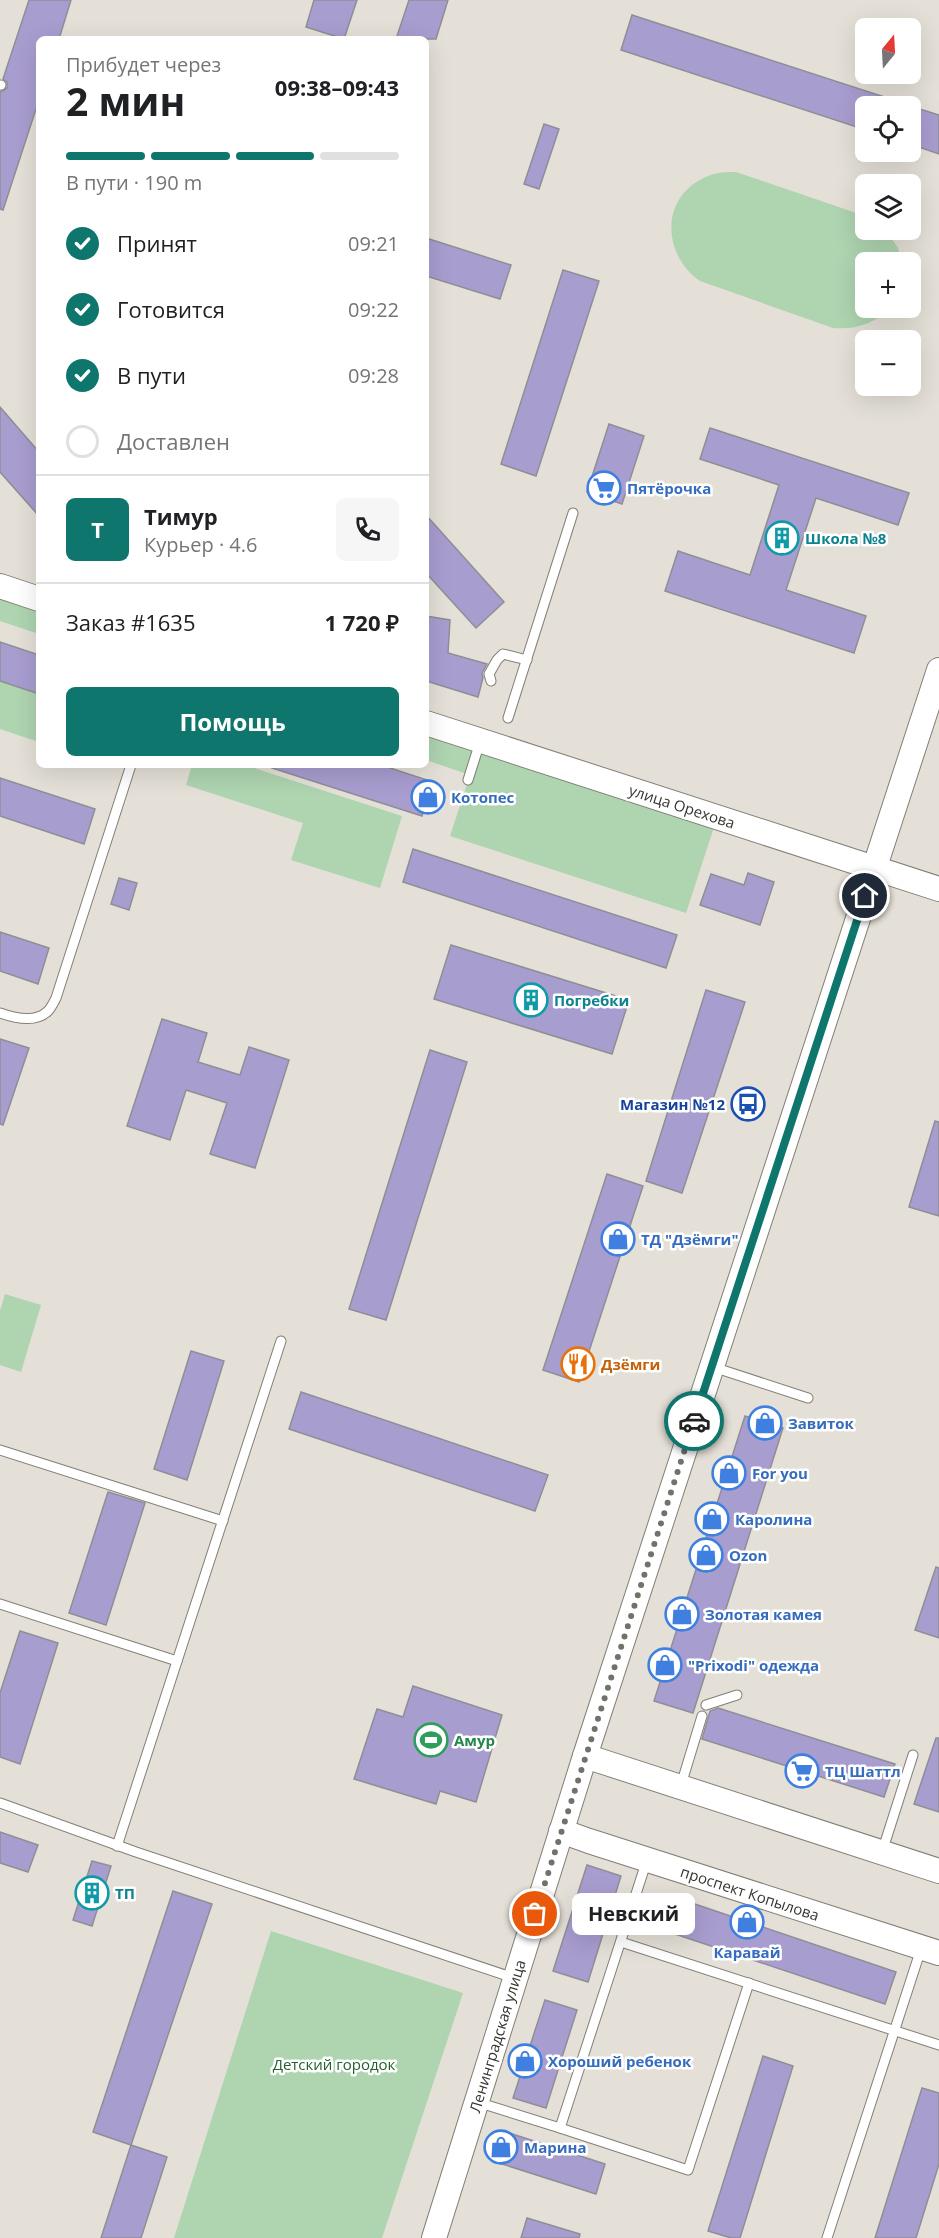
<!DOCTYPE html>
<html lang="ru">
<meta charset="utf-8">
<style>
body{margin:0;font-family:"Open Sans",sans-serif;background:#f6f6f6;color:#202124;height:100vh;display:flex;flex-direction:column;font-size:22px;white-space:nowrap}
*{box-sizing:border-box;margin:0}
p{font-size:20px;color:#757577}
.icon{flex:none;width:33px;height:33px;fill:none;stroke:currentColor;stroke-width:2;stroke-linecap:round;stroke-linejoin:round}
.map{position:relative;flex:1;overflow:hidden}
.details{position:absolute;left:36px;top:36px;width:393px;height:732px;display:flex;flex-direction:column;background:#fff;border-radius:9px;box-shadow:0 6px 24px #0002}
.details>*{flex:none}
.needle{width:39px;rotate:18deg}
.tools{position:absolute;left:855px;top:18px;display:grid;gap:12px}
.tools a{display:grid;place-items:center;width:66px;height:66px;border-radius:9px;background:#fff;box-shadow:0 6px 24px #0002;font-size:30px}
.pin{position:absolute;display:grid;place-items:center;width:51px;height:51px;color:#fff;margin:-26px;border:3px solid #fff;border-radius:50%;box-shadow:0 2px 6px #0007}
.courier{position:absolute;display:grid;place-items:center;width:60px;height:60px;margin:-30px;border:4px solid #0f766e;border-radius:50%;background:#fff;color:#222;box-shadow:0 2px 8px #0007}
.bubble{position:absolute;height:42px;border-radius:9px;background:#fff;box-shadow:0 6px 24px #0002;font-size:20px;font-weight:700;line-height:42px;text-align:center}
.summary em{font-style:normal;font-weight:700}
.summary div{display:flex;flex-direction:column-reverse}
.summary{display:flex;align-items:center;justify-content:space-between;height:102px;padding:0 30px}
h1{font-size:39px;font-weight:700;line-height:45px}
.bar{display:grid;grid-template-columns:repeat(4,1fr);gap:9px 6px;align-content:center;height:72px;padding:0 30px}
.bar i{height:8px;border-radius:4px;background:#e0e0e0}
.bar .current{background:#0f766e}
.bar p{grid-column:span 4}
.line{display:flex;align-items:center;gap:15px;padding:0 30px;border-top:2px solid #e0e0e0}
.line div{flex:1}
.round{display:grid;place-items:center;flex:none;width:63px;height:63px;border-radius:9px;background:#f6f6f6}
ol{padding:0 30px;list-style:none}
li{display:flex;align-items:center;gap:18px;height:66px}
li p{margin-inline-start:auto}
li .icon{padding:6px;border-radius:50%;background:#0f766e;color:#fff;stroke-width:4}
li:last-child{color:#757577}
li i{width:33px;height:33px;border:3px solid #e0e0e0;border-radius:50%}
.button{display:flex;gap:12px;margin-top:auto;padding:12px 30px}
.button a{flex:1;height:69px;border-radius:9px;background:#0f766e;color:#fff;font-size:24px;font-weight:700;line-height:69px;text-align:center}
.map>svg:first-child{display:block}
</style>
<div class="map">
<svg width="939" height="2238" viewBox="0 0 939 2238">
<rect width="100%" height="100%" fill="#e4e0d7"/>
<!-- green -->
<g fill="#aed4b0">
<path d="M 736,172 L 865,216 L 866,230 L 886,230 L 898,248 L 902,262 L 866,262 L 866,308 L 890,308 C 874,324 855,330 833,328 L 700,281 C 661,254 660,195 708,176 C 717,172 726,172 736,172 Z"/>
<path d="M 0,592 L 39,604 L 39,634 L 0,621 Z"/>
<path d="M 0,681 L 39,694 L 39,742 L 0,729 Z"/>
<path d="M 426,728 L 717,818 L 686,913 L 450,836 L 470,775 L 426,760 Z"/>
<path d="M 192,765 L 245,765 L 402,816 L 380,888 L 291,860 L 303,823 L 186,785 Z"/>
<path d="M 5,1294 L 41,1305 L 21,1372 L 0,1365 L 0,1311 Z"/>
<path d="M 271,1931 L 463,1993 L 382,2238 L 174,2238 Z"/>
</g>
<!-- building -->
<g fill="#a89dcf" stroke="#8f8e97" stroke-width="1.5">
<path d="M 29,0 L 71,0 L 59,39 L 39,39 L 39,100 L 3,210 L 0,209 L 0,92 L 7,88 L 7,82 L 3,79 Z"/>
<path d="M 314,0 L 357,0 L 344,39 L 306,27 Z"/>
<path d="M 409,0 L 448,0 L 436,39 L 396,39 Z"/>
<path d="M 632,15 L 903,103 L 903,106 L 866,106 L 866,130 L 621,50 Z"/>
<path d="M 910,106 L 939,115 L 939,154 L 910,144 Z"/>
<path d="M 544,124 L 559,129 L 539,189 L 524,184 Z"/>
<path d="M 426,238 L 511,265 L 500,299 L 426,276 Z"/>
<path d="M 563,270 L 599,281 L 536,476 L 501,464 Z"/>
<path d="M 0,407 L 39,452 L 39,516 L 0,472 Z"/>
<path d="M 609,424 L 644,436 L 622,504 L 587,492 Z"/>
<path d="M 710,428 L 909,493 L 898,525 L 816,498 L 786,590 L 866,616 L 854,653 L 665,591 L 678,551 L 750,575 L 779,485 L 700,459 Z"/>
<path d="M 426,515 L 504,602 L 476,628 L 426,573 Z"/>
<path d="M 426,616 L 450,620 L 448,653 L 487,664 L 482,673 L 483,678 L 478,697 L 426,681 Z"/>
<path d="M 0,642 L 39,655 L 39,694 L 0,681 Z"/>
<path d="M 273,765 L 381,765 L 433,782 L 422,816 L 272,768 Z"/>
<path d="M 0,778 L 95,809 L 84,844 L 0,816 Z"/>
<path d="M 413,849 L 677,935 L 666,968 L 403,882 Z"/>
<path d="M 748,873 L 774,882 L 760,925 L 700,905 L 711,874 L 744,885 Z"/>
<path d="M 119,878 L 137,883 L 129,910 L 111,904 Z"/>
<path d="M 0,932 L 49,948 L 38,984 L 0,971 Z"/>
<path d="M 451,945 L 629,1000 L 612,1054 L 434,999 Z"/>
<path d="M 706,990 L 745,1002 L 682,1193 L 646,1181 Z"/>
<path d="M 162,1019 L 207,1033 L 198,1062 L 240,1075 L 249,1047 L 289,1060 L 255,1168 L 210,1154 L 227,1103 L 186,1090 L 170,1140 L 127,1126 Z"/>
<path d="M 0,1039 L 29,1048 L 3,1125 L 0,1124 Z"/>
<path d="M 430,1050 L 467,1062 L 386,1320 L 349,1309 Z"/>
<path d="M 935,1121 L 939,1122 L 939,1216 L 909,1207 Z"/>
<path d="M 607,1174 L 643,1186 L 579,1382 L 543,1370 Z"/>
<path d="M 191,1351 L 224,1361 L 187,1480 L 154,1469 Z"/>
<path d="M 301,1392 L 548,1475 L 535,1511 L 289,1429 Z"/>
<path d="M 745,1416 L 783,1428 L 693,1713 L 654,1701 Z"/>
<path d="M 108,1492 L 145,1503 L 106,1625 L 69,1613 Z"/>
<path d="M 936,1567 L 939,1568 L 939,1638 L 915,1630 Z"/>
<path d="M 20,1631 L 58,1643 L 20,1764 L 0,1757 L 0,1693 Z"/>
<path d="M 413,1686 L 502,1715 L 476,1802 L 440,1791 L 436,1804 L 354,1779 L 377,1709 L 403,1717 Z"/>
<path d="M 718,1708 L 895,1764 L 884,1797 L 702,1739 L 710,1711 Z"/>
<path d="M 936,1738 L 939,1738 L 939,1812 L 914,1804 Z"/>
<path d="M 0,1832 L 38,1845 L 28,1872 L 0,1863 Z"/>
<path d="M 92,1861 L 111,1866 L 92,1926 L 73,1920 Z"/>
<path d="M 587,1865 L 621,1876 L 588,1982 L 553,1971 Z"/>
<path d="M 173,1891 L 212,1904 L 131,2145 L 93,2132 Z"/>
<path d="M 671,1896 L 896,1972 L 885,2004 L 660,1929 Z"/>
<path d="M 545,2000 L 577,2010 L 546,2108 L 513,2098 Z"/>
<path d="M 763,2056 L 793,2066 L 740,2238 L 731,2238 L 708,2231 Z"/>
<path d="M 922,2088 L 939,2093 L 939,2164 L 916,2238 L 875,2238 Z"/>
<path d="M 506,2132 L 605,2164 L 596,2194 L 496,2162 Z"/>
<path d="M 131,2145 L 167,2157 L 141,2238 L 101,2238 Z"/>
<path d="M 527,2218 L 580,2234 L 579,2238 L 521,2238 Z"/>
</g>
<g fill="none" stroke-linecap="round" stroke-linejoin="round">
<defs>
<g id="lane">
<path d="M 0,85 L 1,85"/>
<path d="M 491,681 L 489,674 L 497,660 L 503,654 L 527,660"/>
<path d="M 508,718 L 573,513"/>
<path d="M 468,780 L 480,742"/>
<path d="M 0,1013 C 14,1018 36,1023 48,1011 C 51,1008 54,1002 56,998 L 131,765"/>
<path d="M 713,1367 L 808,1398"/>
<path d="M 0,1450 L 223,1521"/>
<path d="M 0,1604 L 177,1661"/>
<path d="M 706,1705 L 737,1695"/>
<path d="M 681,1785 L 702,1716"/>
<path d="M 0,1803 L 136,1852 L 514,1978"/>
<path d="M 117,1846 L 281,1341"/>
<path d="M 882,1852 L 913,1755"/>
<path d="M 647,1860 L 560,2128 L 688,2170 L 749,1983"/>
<path d="M 621,1942 L 939,2045"/>
<path d="M 477,2102 L 560,2128"/>
<path d="M 827,2238 L 921,1949"/>
</g>
<g id="secondary">
<path d="M 0,586 L 39,599"/>
<path d="M 426,723 L 939,889"/>
<path d="M 585,1756 L 939,1871"/>
<path d="M 561,1831 L 589,1841 L 939,1953"/>
<path d="M 434,2238 L 585,1756 L 939,670"/>
</g>
</defs>
<!-- lane casing -->
<use href="#lane" stroke="#837f77" stroke-width="11"/>
<!-- secondary casing -->
<use href="#secondary" stroke="#837f77" stroke-width="26"/>
<!-- lane -->
<use href="#lane" stroke="#fff" stroke-width="9"/>
<!-- secondary -->
<use href="#secondary" stroke="#fff" stroke-width="24"/>
</g>
<g fill="none" stroke-linecap="round" stroke-linejoin="round">
<!-- done -->
<path stroke="#73716b" stroke-width="6" stroke-dasharray="0 10.8" d="M 535,1914 L 694,1421"/>
<!-- route -->
<path stroke="#0f766e" stroke-width="8" d="M 694,1421 L 865,896"/>
</g>
<!-- icons -->
<defs>
<symbol id="supermarket-ring" viewBox="-11 -11 22 22"><circle r="9.5" fill="#fff" stroke="#3f7fe0" stroke-width="1.5"/><path d="M-6-5.5h2.5l.6 2H6L4.5 2H-2.5L-4.4-4H-6ZM-1.5 3.2a1.3 1.3 0 1 0 .1 0ZM3 3.2a1.3 1.3 0 1 0 .1 0Z" fill="#3f7fe0"/></symbol>
<symbol id="building-ring" viewBox="-11 -11 22 22"><circle r="9.5" fill="#fff" stroke="#0f9aa8" stroke-width="1.5"/><path d="M-4-6H4V6H1V3H-1V6H-4ZM-2.5-4.3h1.7v1.8h-1.7ZM.8-4.3h1.7v1.8H.8ZM-2.5-1h1.7V.8h-1.7ZM.8-1h1.7V.8H.8Z" fill="#0f9aa8"/></symbol>
<symbol id="shop-ring" viewBox="-11 -11 22 22"><circle r="9.5" fill="#fff" stroke="#3f7fe0" stroke-width="1.5"/><path d="M-5-2.5h2.3a2.7 3.5 0 0 1 5.4 0H5L5.5 6h-11ZM-1.5-2.5h3a1.5 2.3 0 0 0-3 0Z" fill="#3f7fe0"/></symbol>
<symbol id="bus-ring" viewBox="-11 -11 22 22"><circle r="9.5" fill="#fff" stroke="#1a4fb4" stroke-width="1.5"/><path d="M-5-6H5V4H4V6H2V4H-2V6H-4V4H-5ZM-3.5-4V0h7V-4ZM-3.5 1.2v1.5H-2V1.2ZM2 1.2v1.5H3.5V1.2Z" fill="#1a4fb4"/></symbol>
<symbol id="restaurant-ring" viewBox="-11 -11 22 22"><circle r="9.5" fill="#fff" stroke="#e8710a" stroke-width="1.5"/><path d="M-5-6h1v4h1v-4h1v4h1v-4h1v5L-1.5 .5V6h-2V.5L-5-1ZM5-6V6H3V1.5H1.5Q1.5-4 5-6Z" fill="#e8710a"/></symbol>
<symbol id="stadium-ring" viewBox="-11 -11 22 22"><circle r="9.5" fill="#fff" stroke="#2e9e5b" stroke-width="1.5"/><path d="M0-5a6.5 5 0 1 0 0 10a6.5 5 0 1 0 0-10ZM-3.5-1.8h7v3.6h-7Z" fill="#2e9e5b"/></symbol>
</defs>
<g fill-rule="evenodd">
<use href="#supermarket-ring" x="585" y="469" width="38" height="38"/>
<use href="#building-ring" x="763" y="519" width="38" height="38"/>
<use href="#shop-ring" x="409" y="778" width="38" height="38"/>
<use href="#building-ring" x="512" y="981" width="38" height="38"/>
<use href="#bus-ring" x="729" y="1085" width="38" height="38"/>
<use href="#shop-ring" x="599" y="1220" width="38" height="38"/>
<use href="#restaurant-ring" x="559" y="1345" width="38" height="38"/>
<use href="#shop-ring" x="746" y="1404" width="38" height="38"/>
<use href="#shop-ring" x="710" y="1454" width="38" height="38"/>
<use href="#shop-ring" x="693" y="1500" width="38" height="38"/>
<use href="#shop-ring" x="687" y="1536" width="38" height="38"/>
<use href="#shop-ring" x="663" y="1595" width="38" height="38"/>
<use href="#shop-ring" x="646" y="1646" width="38" height="38"/>
<use href="#stadium-ring" x="412" y="1721" width="38" height="38"/>
<use href="#supermarket-ring" x="783" y="1752" width="38" height="38"/>
<use href="#building-ring" x="73" y="1874" width="38" height="38"/>
<use href="#shop-ring" x="728" y="1903" width="38" height="38"/>
<use href="#shop-ring" x="506" y="2042" width="38" height="38"/>
<use href="#shop-ring" x="482" y="2128" width="38" height="38"/>
</g>
<g text-anchor="middle" dominant-baseline="central" stroke-width="5" stroke-linejoin="round" paint-order="stroke">
<!-- shop labels -->
<g font-size="15" font-weight="bold" fill="#366cbe" stroke="#fff" text-anchor="start">
<text x="627" y="488">Пятёрочка</text>
<text x="451" y="797">Котопес</text>
<text x="641" y="1239">ТД "Дзёмги"</text>
<text x="788" y="1423">Завиток</text>
<text x="752" y="1473">For you</text>
<text x="735" y="1519">Каролина</text>
<text x="729" y="1555">Ozon</text>
<text x="705" y="1614">Золотая камея</text>
<text x="688" y="1665">"Prixodi" одежда</text>
<text x="825" y="1771">ТЦ Шаттл</text>
<text x="747" y="1952" text-anchor="middle">Каравай</text>
<text x="548" y="2061">Хороший ребенок</text>
<text x="524" y="2147">Марина</text>
</g>
<!-- culture labels -->
<g font-size="15" font-weight="bold" fill="#0d838f" stroke="#fff" text-anchor="start">
<text x="805" y="538">Школа №8</text>
<text x="554" y="1000">Погребки</text>
<text x="115" y="1893">ТП</text>
</g>
<!-- street labels -->
<g font-size="15" fill="#363531" stroke="#fff">
<text transform="translate(682 806) rotate(18)">улица Орехова</text>
<text transform="translate(750 1893) rotate(18)">проспект Копылова</text>
<text transform="translate(497 2036) rotate(-73)">Ленинградская улица</text>
</g>
<!-- transit labels -->
<g font-size="15" font-weight="bold" fill="#164399" stroke="#fff" text-anchor="end">
<text x="725" y="1104">Магазин №12</text>
</g>
<!-- food labels -->
<g font-size="15" font-weight="bold" fill="#c56008" stroke="#fff" text-anchor="start">
<text x="601" y="1364">Дзёмги</text>
</g>
<!-- leisure labels -->
<g font-size="15" font-weight="bold" fill="#27864d" stroke="#fff" text-anchor="start">
<text x="454" y="1740">Амур</text>
</g>
<!-- park labels -->
<g font-size="15" fill="#23612e" stroke="#fff">
<text x="334" y="2064">Детский городок</text>
</g>
</g>
</svg>
<div class="tools">
<a><svg class="needle" viewBox="-14 -14 28 28"><path d="M0-13l5 13h-10z" fill="#e53935"/><path d="M0 13l5-13h-10z" fill="#757577"/></svg></a>
<a><svg class="icon" aria-label="locate" viewBox="0 0 24 24"><circle cx="12" cy="12" r="6"/><path d="M12 2v4M12 18v4M2 12h4M18 12h4"/></svg></a>
<a><svg class="icon" aria-label="layers" viewBox="0 0 24 24"><path d="M12 4l9 5-9 5-9-5zM3 14l9 5 9-5"/></svg></a>
<a>+</a>
<a>−</a>
</div>
<div class="pin" style="left:535px;top:1914px;background:#ea580c"><svg class="icon" aria-label="bag" viewBox="0 0 24 24"><path d="M5 8h14l-1 12H6zM9 8a3 3 0 0 1 6 0"/></svg></div>
<div class="pin" style="left:865px;top:896px;background:#1f2937"><svg class="icon" aria-label="home" viewBox="0 0 24 24"><path d="M3 11l9-7 9 7M6 9v11h12V9"/></svg></div>
<div class="courier" style="left:694px;top:1421px"><svg class="icon" aria-label="car" viewBox="0 0 24 24"><path d="M5 17H2v-5l4-1 3-4h7l3 4 3 1v5h-3M9 17h6M6 11h13"/><circle cx="7" cy="17" r="2"/><circle cx="17" cy="17" r="2"/></svg></div>
<div class="bubble" style="left:572px;top:1893px;width:123px">Невский</div>
<section class="details">
<div class="summary"><div><h1>2 мин</h1><p>Прибудет через</p></div><em>09:38–09:43</em></div>
<div class="bar"><i class="current"></i><i class="current"></i><i class="current"></i><i></i><p>В пути · 190 m</p></div>
<ol>
<li><svg class="icon" aria-label="check" viewBox="0 0 24 24"><path d="M5 12l5 5 9-10"/></svg>Принят<p>09:21</p></li>
<li><svg class="icon" aria-label="check" viewBox="0 0 24 24"><path d="M5 12l5 5 9-10"/></svg>Готовится<p>09:22</p></li>
<li><svg class="icon" aria-label="check" viewBox="0 0 24 24"><path d="M5 12l5 5 9-10"/></svg>В пути<p>09:28</p></li>
<li><i></i>Доставлен</li>
</ol>
<div class="line" style="height:108px"><b class="round" style="background:#0f766e;color:#fff">Т</b><div><b>Тимур</b><p>Курьер · 4.6</p></div><a class="round"><svg class="icon" aria-label="phone" viewBox="0 0 24 24"><path d="M5 4h4l2 5-3 2q2 4 5 5l2-3 5 2v4C11 20 4 13 5 4z"/></svg></a></div>
<div class="line" style="height:78px"><div>Заказ #1635</div><b>1 720 ₽</b></div>
<div class="button"><a>Помощь</a></div>
</section>
</div>
